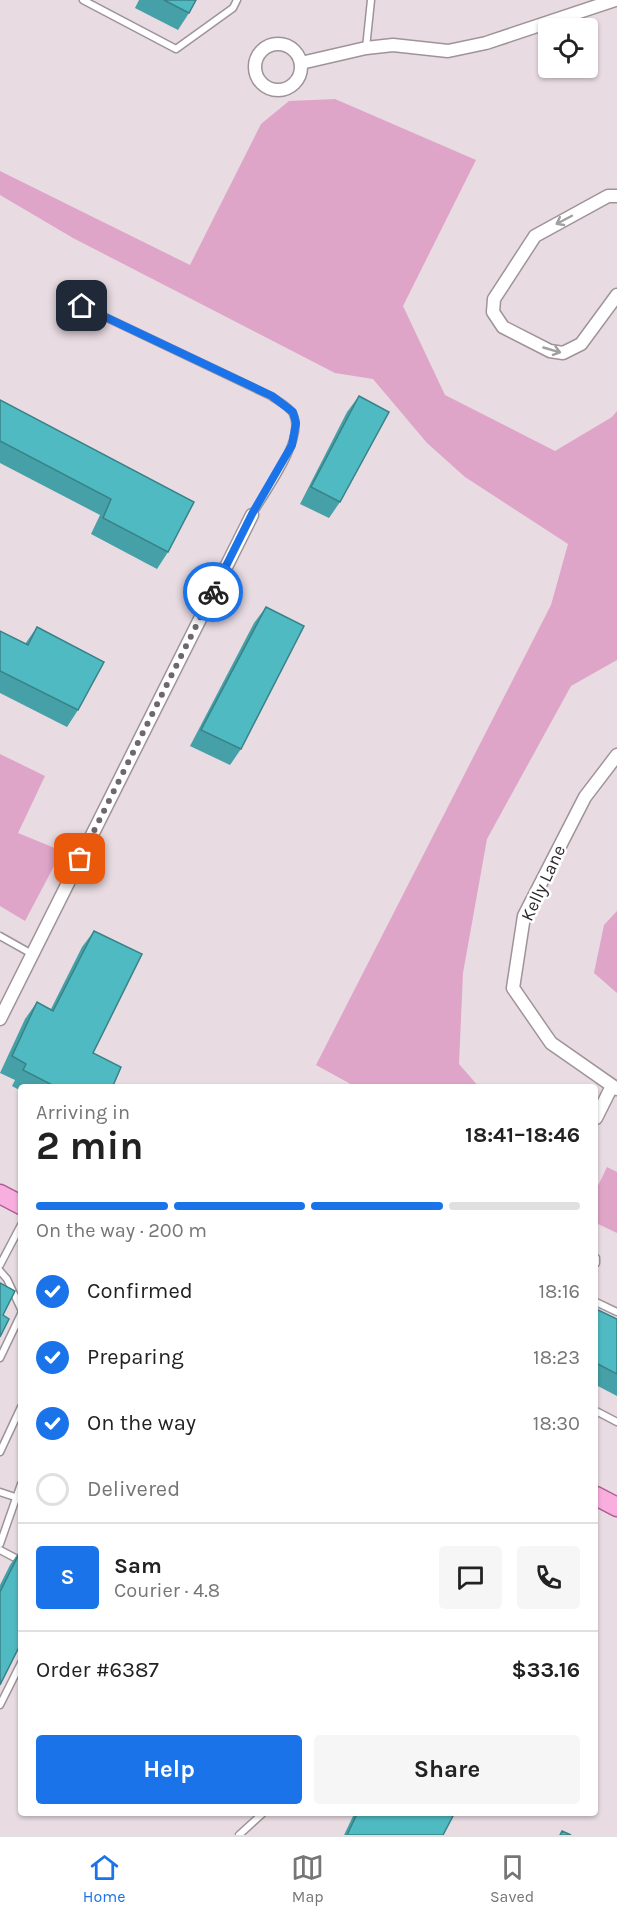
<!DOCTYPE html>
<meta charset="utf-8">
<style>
body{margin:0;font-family:Karla,sans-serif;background:#f6f6f6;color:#222;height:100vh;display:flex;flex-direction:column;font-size:22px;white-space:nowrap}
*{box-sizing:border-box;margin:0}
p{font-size:20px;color:#767676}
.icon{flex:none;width:33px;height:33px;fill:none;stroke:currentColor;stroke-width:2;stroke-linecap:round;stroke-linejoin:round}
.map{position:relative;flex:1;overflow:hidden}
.drawer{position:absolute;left:18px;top:1084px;width:580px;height:732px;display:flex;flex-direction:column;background:#fff;border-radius:6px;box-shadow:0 2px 4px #0004}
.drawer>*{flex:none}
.buttons{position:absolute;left:538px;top:18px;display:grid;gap:12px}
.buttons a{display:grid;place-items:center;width:60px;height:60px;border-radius:6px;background:#fff;box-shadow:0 2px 4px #0004;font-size:30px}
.pin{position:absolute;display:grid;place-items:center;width:51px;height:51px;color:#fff;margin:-26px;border-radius:12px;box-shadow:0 3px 9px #0006}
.courier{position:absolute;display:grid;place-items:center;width:60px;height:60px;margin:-30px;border:4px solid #1a73e8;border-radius:50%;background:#fff;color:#222;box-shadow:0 2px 8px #0007}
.summary em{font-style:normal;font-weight:700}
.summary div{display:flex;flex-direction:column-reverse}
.summary{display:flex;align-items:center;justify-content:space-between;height:102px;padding:0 18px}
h1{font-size:39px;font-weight:700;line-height:45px}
.bar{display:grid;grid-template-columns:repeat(4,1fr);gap:9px 6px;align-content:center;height:72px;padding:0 18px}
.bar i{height:8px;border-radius:4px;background:#e0e0e0}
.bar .current{background:#1a73e8}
.bar p{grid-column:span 4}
.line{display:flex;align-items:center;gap:15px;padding:0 18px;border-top:2px solid #e0e0e0}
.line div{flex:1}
.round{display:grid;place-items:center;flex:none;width:63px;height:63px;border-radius:6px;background:#f6f6f6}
ol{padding:0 18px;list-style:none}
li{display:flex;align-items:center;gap:18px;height:66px}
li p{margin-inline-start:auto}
li .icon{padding:6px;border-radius:50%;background:#1a73e8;color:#fff;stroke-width:4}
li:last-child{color:#767676}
li i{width:33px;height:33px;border:3px solid #e0e0e0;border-radius:50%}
.cta{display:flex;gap:12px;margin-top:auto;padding:12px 18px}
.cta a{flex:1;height:69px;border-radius:6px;background:#1a73e8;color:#fff;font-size:24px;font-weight:700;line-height:69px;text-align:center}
.cta a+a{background:#f6f6f6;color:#222}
.tabs{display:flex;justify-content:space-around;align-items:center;height:84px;border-top:2px solid #e0e0e0;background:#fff;font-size:16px;color:#767676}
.tabs a{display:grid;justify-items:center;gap:3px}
.tabs .current{color:#1a73e8}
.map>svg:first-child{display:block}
</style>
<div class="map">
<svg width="617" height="1835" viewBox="0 0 617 1835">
<rect width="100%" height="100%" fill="#e8dbe2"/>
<!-- green -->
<g fill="#dfa5c8">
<path d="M 335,99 L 476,160 L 403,306 L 445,395 L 555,451 L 612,417 L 617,411 L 617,660 L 571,686 L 487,839 L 463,973 L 459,1064 L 479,1087 L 356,1087 L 316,1065 L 551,605 L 568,544 L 465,477 L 427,443 L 373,379 L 335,373 L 73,238 L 0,195 L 0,171 L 190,265 L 261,124 L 289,101 Z"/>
<path d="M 0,754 L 45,776 L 18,833 L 62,851 L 25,921 L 0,906 Z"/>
<path d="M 617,911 L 617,993 L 594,973 L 604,925 Z"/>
<path d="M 607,1167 L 617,1172 L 617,1233 L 596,1223 L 596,1190 Z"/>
</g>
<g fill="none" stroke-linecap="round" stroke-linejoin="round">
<defs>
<g id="lane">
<path d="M 83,0 L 176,49 L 233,8 L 237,0"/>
<path d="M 366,48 L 371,0"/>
<path d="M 82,306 L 271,396 C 278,401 290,407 293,414 C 306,438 265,493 252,515"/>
<path d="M 0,936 L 32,954"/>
<path d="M 596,1258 L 596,1263"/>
<path d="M 0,1265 L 21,1225"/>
<path d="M 0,1271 L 7,1279 L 21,1309"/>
<path d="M 596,1302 L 617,1312"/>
<path d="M 0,1358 L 21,1314"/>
<path d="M 596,1411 L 617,1422"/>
<path d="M 0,1452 L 21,1407"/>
<path d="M 0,1492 L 21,1499"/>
<path d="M 0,1544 L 21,1484"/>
<path d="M 0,1550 L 21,1561"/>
<path d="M 0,1705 L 21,1663"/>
<path d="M 239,1835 L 262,1814"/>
</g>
<g id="street">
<circle cx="278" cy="67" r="23"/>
<path d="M 301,63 L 366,48 L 393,45 L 448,51 L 486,43 L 615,0"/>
<path d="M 617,196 L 608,196 L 535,236 L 494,299 L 493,312 L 503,327 L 550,351 L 563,353 L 581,344 L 617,295"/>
<path d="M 617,755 L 585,797 L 524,916 L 513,988 L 551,1043 L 617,1089"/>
<path d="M 0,1019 L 252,515"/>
<path d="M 596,1118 L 612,1086"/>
</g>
<g id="primary">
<path d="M 0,1194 L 21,1205"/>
<path d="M 596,1496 L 617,1507"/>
</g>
</defs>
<!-- lane casing -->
<use href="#lane" stroke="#9f939a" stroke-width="9"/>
<!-- street casing -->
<use href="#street" stroke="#9f939a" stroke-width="15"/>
<!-- primary casing -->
<use href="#primary" stroke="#af5d93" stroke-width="21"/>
<!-- lane -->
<use href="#lane" stroke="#fff" stroke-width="6"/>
<!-- street -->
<use href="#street" stroke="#fff" stroke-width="12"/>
<!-- primary -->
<use href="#primary" stroke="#f8afdf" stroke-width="18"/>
</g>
<!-- wall -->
<g fill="#45a0a7">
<path d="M 139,0 L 196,0 L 189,13 L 178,30 L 135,8 Z"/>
<path d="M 359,396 L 340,502 L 329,518 L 300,504 L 347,412 Z"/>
<path d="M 0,400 L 194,502 L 168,552 L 157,569 L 91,534 L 100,515 L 0,463 Z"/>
<path d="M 266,607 L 241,749 L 230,765 L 190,746 L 254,623 Z"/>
<path d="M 37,627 L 78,710 L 67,727 L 0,693 L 0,631 L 25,644 Z"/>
<path d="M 94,931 L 93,1053 L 112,1088 L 21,1088 L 21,1091 L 12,1086 L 15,1080 L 0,1073 L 25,1019 L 37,1002 L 51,1009 L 82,947 Z"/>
<path d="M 596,1309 L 617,1319 L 617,1396 L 596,1385 Z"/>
<path d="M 21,1549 L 0,1685 L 0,1585 L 10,1565 Z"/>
<path d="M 354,1814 L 454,1814 L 443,1835 L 344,1835 Z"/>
</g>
<!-- building -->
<g fill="#50bac2" stroke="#388288" stroke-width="1.5">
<path d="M 164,0 L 196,0 L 189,13 Z"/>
<path d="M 359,396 L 389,412 L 340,502 L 311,487 Z"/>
<path d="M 0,400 L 194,502 L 168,552 L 103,518 L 111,499 L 0,441 Z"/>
<path d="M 266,607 L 304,626 L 241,749 L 201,730 Z"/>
<path d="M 37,627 L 104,662 L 78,710 L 0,671 L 0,631 L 28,645 Z"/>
<path d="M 94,931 L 142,954 L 93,1053 L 121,1067 L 112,1088 L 58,1088 L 23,1070 L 26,1064 L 12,1056 L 37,1002 L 53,1011 Z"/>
<path d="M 0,1283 L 15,1291 L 3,1315 L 9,1319 L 0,1337 Z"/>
<path d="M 596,1309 L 617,1319 L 617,1374 L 596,1363 Z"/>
<path d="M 21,1550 L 21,1643 L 0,1685 L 0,1592 Z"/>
<path d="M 357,1814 L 454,1814 L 443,1835 L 347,1835 Z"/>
<path d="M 562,1831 L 571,1835 L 560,1835 Z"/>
</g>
<!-- one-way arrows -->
<defs><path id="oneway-shaft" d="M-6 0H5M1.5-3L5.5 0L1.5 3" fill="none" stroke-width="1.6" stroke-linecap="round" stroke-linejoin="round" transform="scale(1.5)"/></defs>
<g stroke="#a19fa0">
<use href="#oneway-shaft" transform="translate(564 220) rotate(152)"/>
<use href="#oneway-shaft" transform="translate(552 350) rotate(16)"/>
</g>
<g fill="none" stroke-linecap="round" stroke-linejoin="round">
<!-- done -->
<path stroke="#6f676c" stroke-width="6" stroke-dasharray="0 10.8" d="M 80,859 L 213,592"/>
<!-- route -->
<path stroke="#1a73e8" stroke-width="8" d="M 82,306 L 272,396 L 293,412 L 296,423 L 292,445 L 252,514 L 213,592"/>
</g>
<g text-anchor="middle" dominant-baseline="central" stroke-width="5" stroke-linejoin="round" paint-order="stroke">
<!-- street labels -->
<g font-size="18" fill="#2e292c" stroke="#fff">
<text transform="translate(543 883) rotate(-65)">Kelly Lane</text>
</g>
</g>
</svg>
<div class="buttons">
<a><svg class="icon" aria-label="locate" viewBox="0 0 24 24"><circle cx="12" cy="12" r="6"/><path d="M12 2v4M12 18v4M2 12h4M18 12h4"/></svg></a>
</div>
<div class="pin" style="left:80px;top:859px;background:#ea580c"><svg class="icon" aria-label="bag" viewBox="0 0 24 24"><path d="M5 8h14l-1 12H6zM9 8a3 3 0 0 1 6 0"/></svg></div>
<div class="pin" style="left:82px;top:306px;background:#1f2937"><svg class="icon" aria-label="home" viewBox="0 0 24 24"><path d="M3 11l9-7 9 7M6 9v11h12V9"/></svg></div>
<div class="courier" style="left:213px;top:592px"><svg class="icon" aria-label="bike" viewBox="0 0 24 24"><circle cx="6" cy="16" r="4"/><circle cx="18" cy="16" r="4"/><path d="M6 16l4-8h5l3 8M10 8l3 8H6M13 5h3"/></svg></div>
<section class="drawer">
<div class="summary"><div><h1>2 min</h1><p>Arriving in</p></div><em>18:41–18:46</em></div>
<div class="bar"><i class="current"></i><i class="current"></i><i class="current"></i><i></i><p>On the way · 200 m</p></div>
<ol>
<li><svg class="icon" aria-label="check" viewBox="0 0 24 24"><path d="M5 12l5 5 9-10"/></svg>Confirmed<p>18:16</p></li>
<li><svg class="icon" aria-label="check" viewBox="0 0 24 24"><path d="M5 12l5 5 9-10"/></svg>Preparing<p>18:23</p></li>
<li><svg class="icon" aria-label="check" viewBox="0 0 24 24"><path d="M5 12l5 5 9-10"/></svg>On the way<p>18:30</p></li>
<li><i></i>Delivered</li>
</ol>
<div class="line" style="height:108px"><b class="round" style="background:#1a73e8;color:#fff">S</b><div><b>Sam</b><p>Courier · 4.8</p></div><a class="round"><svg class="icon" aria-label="chat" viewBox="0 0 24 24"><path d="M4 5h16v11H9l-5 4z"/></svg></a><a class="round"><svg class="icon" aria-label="phone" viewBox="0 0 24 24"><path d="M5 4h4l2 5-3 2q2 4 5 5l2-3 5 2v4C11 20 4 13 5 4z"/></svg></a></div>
<div class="line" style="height:78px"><div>Order #6387</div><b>$33.16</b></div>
<div class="cta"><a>Help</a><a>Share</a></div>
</section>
</div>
<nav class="tabs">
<a class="current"><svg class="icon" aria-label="home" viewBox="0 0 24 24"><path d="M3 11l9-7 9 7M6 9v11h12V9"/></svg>Home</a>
<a><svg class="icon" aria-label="map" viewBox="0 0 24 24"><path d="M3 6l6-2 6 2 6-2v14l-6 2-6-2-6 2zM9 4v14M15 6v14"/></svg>Map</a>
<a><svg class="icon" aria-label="saved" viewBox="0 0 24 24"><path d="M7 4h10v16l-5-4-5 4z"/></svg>Saved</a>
</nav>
